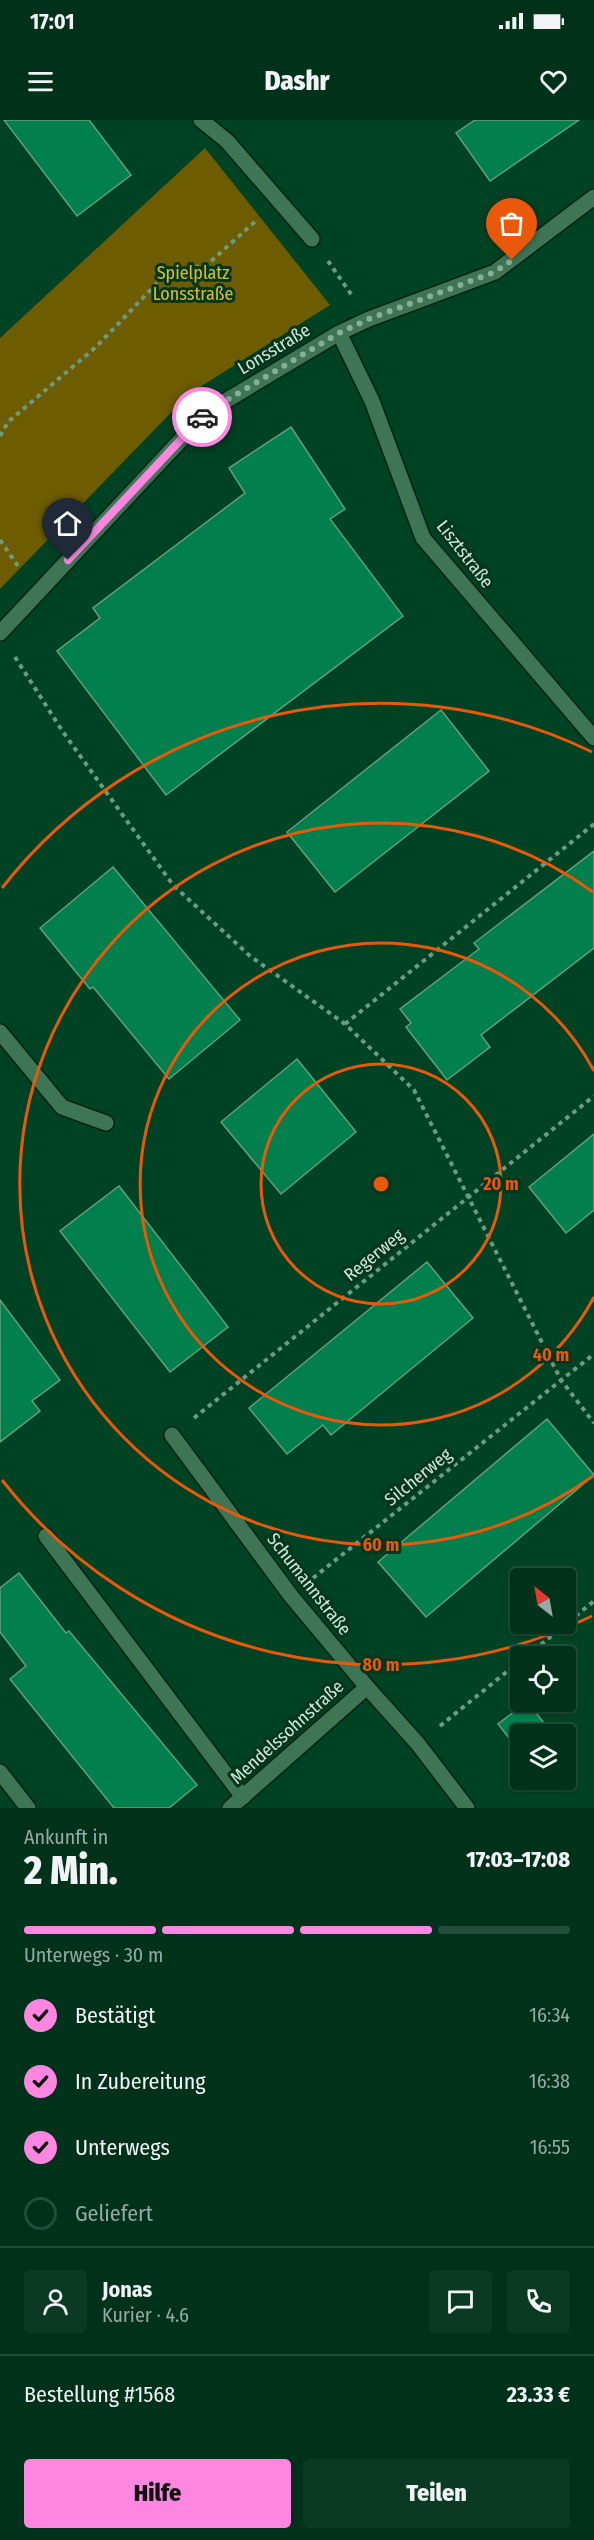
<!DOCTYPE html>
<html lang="de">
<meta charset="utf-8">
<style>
body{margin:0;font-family:"Fira Sans Condensed",sans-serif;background:#0a3a24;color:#f1f3f6;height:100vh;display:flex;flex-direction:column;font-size:22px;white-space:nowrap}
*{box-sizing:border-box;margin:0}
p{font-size:20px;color:#95aaa3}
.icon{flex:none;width:33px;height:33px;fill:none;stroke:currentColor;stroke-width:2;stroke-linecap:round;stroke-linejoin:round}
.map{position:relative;height:1688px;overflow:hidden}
.sheet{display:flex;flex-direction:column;background:#00321b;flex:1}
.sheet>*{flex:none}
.needle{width:39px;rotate:329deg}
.tools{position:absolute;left:510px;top:1448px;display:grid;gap:12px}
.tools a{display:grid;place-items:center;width:66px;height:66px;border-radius:6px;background:#00321b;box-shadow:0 2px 4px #0004,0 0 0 2px #224d3a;font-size:30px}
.pin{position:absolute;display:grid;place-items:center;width:51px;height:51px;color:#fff;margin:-62px -26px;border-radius:50% 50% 50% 0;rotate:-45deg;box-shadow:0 0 6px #0007}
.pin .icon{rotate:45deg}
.courier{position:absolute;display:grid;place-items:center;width:60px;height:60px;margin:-30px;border:4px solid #fd86e1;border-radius:50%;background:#fff;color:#222;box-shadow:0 2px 8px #0007}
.headline em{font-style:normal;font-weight:800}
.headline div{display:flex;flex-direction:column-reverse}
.headline{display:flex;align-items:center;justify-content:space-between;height:102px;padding:0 24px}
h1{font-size:39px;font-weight:800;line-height:45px}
.bar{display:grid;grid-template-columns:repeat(4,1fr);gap:9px 6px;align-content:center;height:72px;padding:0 24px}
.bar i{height:8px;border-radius:4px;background:#224d3a}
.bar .current{background:#fd86e1}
.bar p{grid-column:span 4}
.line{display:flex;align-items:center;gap:15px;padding:0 24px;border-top:2px solid #224d3a}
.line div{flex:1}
.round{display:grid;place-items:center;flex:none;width:63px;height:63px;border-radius:6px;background:#0a3a24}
ol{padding:0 24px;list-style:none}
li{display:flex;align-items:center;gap:18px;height:66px}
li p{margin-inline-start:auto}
li .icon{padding:6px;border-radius:50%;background:#fd86e1;color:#111;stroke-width:4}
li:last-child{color:#95aaa3}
li i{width:33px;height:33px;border:3px solid #224d3a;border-radius:50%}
.primary-button{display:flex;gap:12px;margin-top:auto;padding:12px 24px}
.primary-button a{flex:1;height:69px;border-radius:6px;background:#fd86e1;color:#111;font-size:24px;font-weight:800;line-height:69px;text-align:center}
.primary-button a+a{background:#0a3a24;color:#f1f3f6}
.status{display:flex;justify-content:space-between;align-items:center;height:42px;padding:0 30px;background:#00321b;direction:ltr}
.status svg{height:16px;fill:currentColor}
header{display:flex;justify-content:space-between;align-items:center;height:78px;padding:0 24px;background:#00321b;font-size:27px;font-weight:800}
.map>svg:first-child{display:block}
</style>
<div class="status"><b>17:01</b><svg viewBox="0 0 49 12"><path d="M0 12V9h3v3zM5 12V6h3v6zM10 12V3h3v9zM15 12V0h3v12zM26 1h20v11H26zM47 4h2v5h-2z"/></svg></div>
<header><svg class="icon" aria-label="menu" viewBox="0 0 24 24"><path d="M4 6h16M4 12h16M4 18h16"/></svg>Dashr<svg class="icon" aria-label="heart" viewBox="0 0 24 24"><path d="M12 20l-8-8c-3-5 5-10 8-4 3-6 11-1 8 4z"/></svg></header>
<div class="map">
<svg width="594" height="1688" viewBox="0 0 594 1688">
<rect width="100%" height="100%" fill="#004224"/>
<!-- green -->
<path fill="#6d5c00" d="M 205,28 L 330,185 L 189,274 L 0,469 L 0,218 Z"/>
<!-- building -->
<g fill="#017f4c" stroke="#659e7c" stroke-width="1.5">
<path d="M 4,0 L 89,0 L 131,55 L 77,96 Z"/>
<path d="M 475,0 L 579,0 L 490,61 L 456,13 Z"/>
<path d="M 291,307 L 345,389 L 330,399 L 403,496 L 166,675 L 57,531 L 100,498 L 93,488 L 245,373 L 229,348 Z"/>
<path d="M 441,590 L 489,651 L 335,772 L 287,712 Z"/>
<path d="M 594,731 L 594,828 L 481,915 L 490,927 L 447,960 L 406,907 L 411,903 L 400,889 L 479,829 L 474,823 Z"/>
<path d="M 113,747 L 240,900 L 169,959 L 93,867 L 90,869 L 40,808 Z"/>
<path d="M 297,939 L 356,1012 L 281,1074 L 221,1002 Z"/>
<path d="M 594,1014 L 594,1090 L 566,1113 L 529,1067 Z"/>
<path d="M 119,1066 L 228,1207 L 170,1252 L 60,1111 Z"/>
<path d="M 427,1142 L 473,1198 L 331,1315 L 323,1305 L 287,1334 L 249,1288 Z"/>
<path d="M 0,1180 L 60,1260 L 32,1281 L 40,1291 L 0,1322 Z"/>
<path d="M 547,1299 L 594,1355 L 426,1497 L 378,1442 Z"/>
<path d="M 19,1453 L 66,1513 L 69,1511 L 197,1665 L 169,1688 L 114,1688 L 10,1559 L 26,1546 L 0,1512 L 0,1468 Z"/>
<path d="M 527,1582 L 553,1614 L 520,1614 L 520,1632 L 498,1604 Z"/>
</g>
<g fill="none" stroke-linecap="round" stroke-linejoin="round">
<defs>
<g id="service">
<path d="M 201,0 L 227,21 L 312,119"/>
<path d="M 46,1416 L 243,1677"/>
<path d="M 0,1652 L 28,1688"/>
</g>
<g id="minor">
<path d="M 339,213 L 372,281 L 423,418 L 594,618"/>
<path d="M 0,513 L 207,292 L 339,213 L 369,199 L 495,152 L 594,77"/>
<path d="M 0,912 L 62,987 L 106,1003"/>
<path d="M 172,1315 L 291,1476 L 367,1567 L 418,1624 L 467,1688"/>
<path d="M 230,1688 L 367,1567"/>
</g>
</defs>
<!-- service casing -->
<use href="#service" stroke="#052414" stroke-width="18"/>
<!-- minor casing -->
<use href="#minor" stroke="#052414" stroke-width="18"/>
<!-- path -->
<g stroke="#6c9b83" stroke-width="4" stroke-dasharray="4.5 4.5" stroke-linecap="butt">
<path d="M 328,141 L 353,177"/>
<path d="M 0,316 L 8,302 L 96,227 L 159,161 L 210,142 L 258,99"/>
<path d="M 0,420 L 20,449"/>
<path d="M 15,537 L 63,612 L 173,765 L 250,836 L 345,904 L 414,970 L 561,1260 L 594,1303"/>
<path d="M 345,904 L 594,704"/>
<path d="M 194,1298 L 594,976"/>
<path d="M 313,1458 L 594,1234"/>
<path d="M 527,1536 L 594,1481"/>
<path d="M 440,1606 L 520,1541"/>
</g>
<!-- service -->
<use href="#service" stroke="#3d7555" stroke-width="15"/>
<!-- minor -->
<use href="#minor" stroke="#3d7555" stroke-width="15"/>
</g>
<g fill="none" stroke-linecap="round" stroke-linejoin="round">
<!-- done -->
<path stroke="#85af98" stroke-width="6" stroke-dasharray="0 10.8" d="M 202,297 L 207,292 L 339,213 L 369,199 L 495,152 L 512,140"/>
<!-- route -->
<path stroke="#fd86e1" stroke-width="8" d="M 68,440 L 202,297"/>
</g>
<!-- distance rings -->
<g fill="none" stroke="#e8590c" stroke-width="3">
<circle cx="381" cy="1064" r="120"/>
<path d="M594 1177A241 241 0 1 1 594 951"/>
<path d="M593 1356A361 361 0 1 1 593 772"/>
<path d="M592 1496A481 481 0 0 1 2 1360M2 768A481 481 0 0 1 592 632"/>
</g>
<g text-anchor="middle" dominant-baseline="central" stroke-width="6" stroke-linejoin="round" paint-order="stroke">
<!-- park labels -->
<g font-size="18" fill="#dcbf2c" stroke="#07351e">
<text x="193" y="153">Spielplatz<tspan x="193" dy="21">Lonsstraße</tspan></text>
</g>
<!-- street labels -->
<g font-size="18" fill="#cdead7" stroke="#07351e">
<text transform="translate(274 229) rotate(-31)">Lonsstraße</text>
<text transform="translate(465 434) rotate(52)">Lisztstraße</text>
<text transform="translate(374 1135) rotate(-39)">Regerweg</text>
<text transform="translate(418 1357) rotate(-39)">Silcherweg</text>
<text transform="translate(309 1464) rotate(52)">Schumannstraße</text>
<text transform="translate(287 1612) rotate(-42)">Mendelssohnstraße</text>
</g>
</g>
<circle cx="381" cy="1064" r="9" fill="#e8590c" stroke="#07351e" stroke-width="3"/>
<g font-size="18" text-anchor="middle" font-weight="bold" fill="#e8590c" stroke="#07351e" stroke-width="6" stroke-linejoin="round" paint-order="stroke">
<text x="501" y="1070">20 m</text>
<text x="551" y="1241">40 m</text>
<text x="381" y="1431">60 m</text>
<text x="381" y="1551">80 m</text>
</g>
</svg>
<div class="tools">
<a><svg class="needle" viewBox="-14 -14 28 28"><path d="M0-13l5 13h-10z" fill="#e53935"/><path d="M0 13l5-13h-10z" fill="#95aaa3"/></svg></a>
<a><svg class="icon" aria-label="locate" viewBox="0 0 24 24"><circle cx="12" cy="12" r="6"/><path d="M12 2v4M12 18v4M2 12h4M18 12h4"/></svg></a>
<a><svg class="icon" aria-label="layers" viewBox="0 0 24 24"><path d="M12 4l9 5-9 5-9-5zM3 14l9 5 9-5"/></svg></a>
</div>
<div class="pin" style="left:512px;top:140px;background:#ea580c"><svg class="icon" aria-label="bag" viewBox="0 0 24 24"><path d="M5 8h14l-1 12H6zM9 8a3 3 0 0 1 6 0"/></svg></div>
<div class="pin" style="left:68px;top:440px;background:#1f2937"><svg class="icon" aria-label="home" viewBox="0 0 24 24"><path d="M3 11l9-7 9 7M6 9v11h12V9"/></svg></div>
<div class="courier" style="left:202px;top:297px"><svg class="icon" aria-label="car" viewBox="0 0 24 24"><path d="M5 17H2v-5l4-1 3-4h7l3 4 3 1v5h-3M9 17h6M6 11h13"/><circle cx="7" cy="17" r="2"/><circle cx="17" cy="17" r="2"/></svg></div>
</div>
<section class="sheet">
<div class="headline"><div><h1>2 Min.</h1><p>Ankunft in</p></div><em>17:03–17:08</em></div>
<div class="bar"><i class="current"></i><i class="current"></i><i class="current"></i><i></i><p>Unterwegs · 30 m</p></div>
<ol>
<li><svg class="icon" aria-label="check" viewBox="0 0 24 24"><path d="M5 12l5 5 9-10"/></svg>Bestätigt<p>16:34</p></li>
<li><svg class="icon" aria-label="check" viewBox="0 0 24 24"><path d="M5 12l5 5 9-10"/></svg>In Zubereitung<p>16:38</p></li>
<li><svg class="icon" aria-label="check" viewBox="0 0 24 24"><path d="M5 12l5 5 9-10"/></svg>Unterwegs<p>16:55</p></li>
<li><i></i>Geliefert</li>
</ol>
<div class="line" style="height:108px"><a class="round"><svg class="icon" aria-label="person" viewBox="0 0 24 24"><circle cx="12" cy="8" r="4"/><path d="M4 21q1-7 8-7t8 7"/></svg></a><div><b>Jonas</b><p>Kurier · 4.6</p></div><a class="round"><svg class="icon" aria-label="chat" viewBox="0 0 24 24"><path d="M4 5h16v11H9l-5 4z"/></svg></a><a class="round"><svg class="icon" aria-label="phone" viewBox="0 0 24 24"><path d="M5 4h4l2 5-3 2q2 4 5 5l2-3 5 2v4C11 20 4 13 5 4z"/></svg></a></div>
<div class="line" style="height:78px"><div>Bestellung #1568</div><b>23.33 €</b></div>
<div class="primary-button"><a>Hilfe</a><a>Teilen</a></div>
</section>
